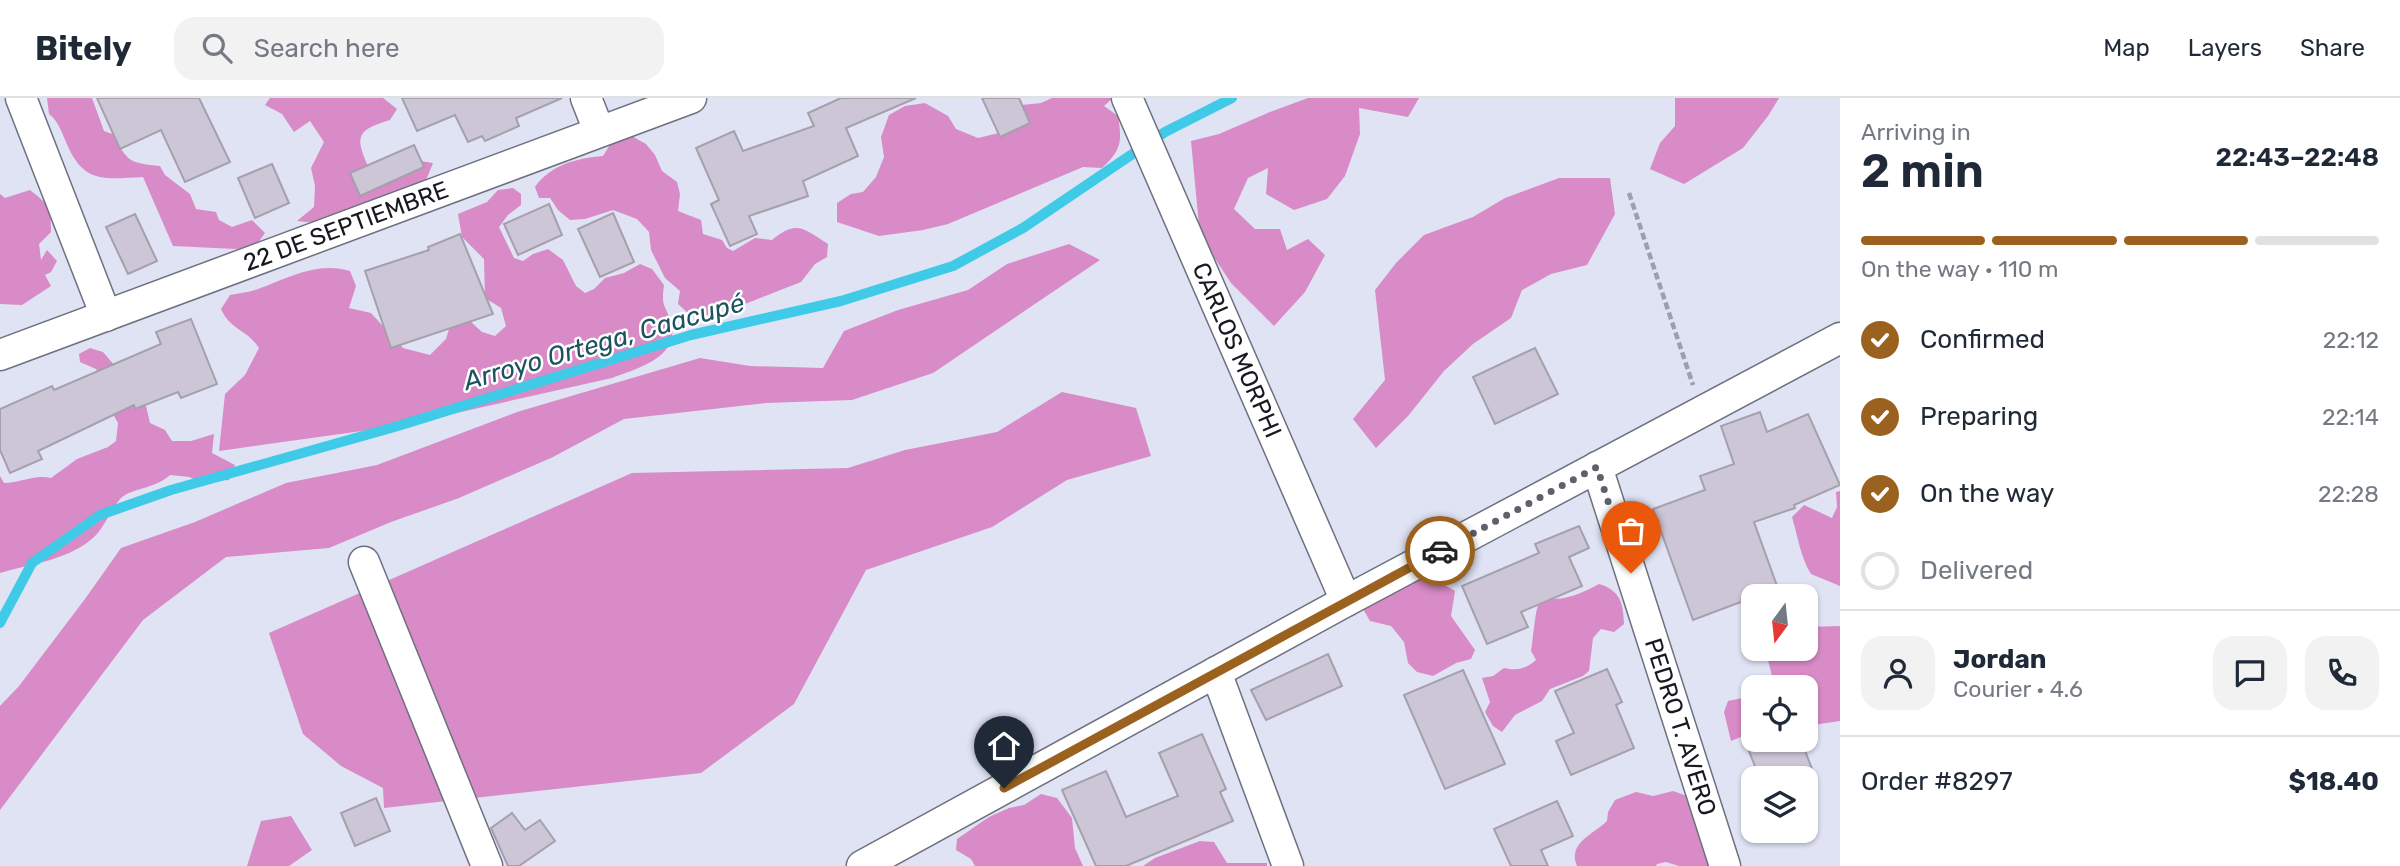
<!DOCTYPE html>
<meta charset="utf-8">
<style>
body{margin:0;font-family:Rubik,sans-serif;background:#f2f2f3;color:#1f2937;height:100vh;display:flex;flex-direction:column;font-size:26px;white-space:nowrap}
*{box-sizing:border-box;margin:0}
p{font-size:23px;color:#747a83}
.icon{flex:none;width:38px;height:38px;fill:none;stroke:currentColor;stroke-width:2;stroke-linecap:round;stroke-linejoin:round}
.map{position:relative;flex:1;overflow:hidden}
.side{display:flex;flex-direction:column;background:#fff;width:560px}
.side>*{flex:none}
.needle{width:46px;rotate:195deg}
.controls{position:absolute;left:1741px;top:486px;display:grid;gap:14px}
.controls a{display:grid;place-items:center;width:77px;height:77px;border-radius:14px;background:#fff;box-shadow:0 2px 5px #0004;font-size:35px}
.pin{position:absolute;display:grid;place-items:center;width:60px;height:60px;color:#fff;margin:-72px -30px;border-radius:50% 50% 50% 0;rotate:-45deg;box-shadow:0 0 7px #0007}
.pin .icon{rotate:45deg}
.courier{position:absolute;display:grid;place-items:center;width:70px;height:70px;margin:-35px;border:5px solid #9b621f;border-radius:50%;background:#fff;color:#222;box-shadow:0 2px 9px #0007}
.overview em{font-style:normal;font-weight:600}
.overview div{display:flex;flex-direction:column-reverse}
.overview{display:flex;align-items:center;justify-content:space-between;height:119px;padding:0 21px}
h1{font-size:46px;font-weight:600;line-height:52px}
.bar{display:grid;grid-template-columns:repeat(4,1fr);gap:10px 7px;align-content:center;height:84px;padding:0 21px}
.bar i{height:9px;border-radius:5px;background:#e0e1e3}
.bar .current{background:#9b621f}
.bar p{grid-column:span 4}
.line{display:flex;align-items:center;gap:18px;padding:0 21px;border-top:2px solid #e0e1e3}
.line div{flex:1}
.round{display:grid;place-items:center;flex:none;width:74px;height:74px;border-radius:21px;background:#f2f2f3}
ol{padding:0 21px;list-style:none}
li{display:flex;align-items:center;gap:21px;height:77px}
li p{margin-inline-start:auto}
li .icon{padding:7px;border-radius:50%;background:#9b621f;color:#fff;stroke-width:4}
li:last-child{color:#747a83}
li i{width:38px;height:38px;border:4px solid #e0e1e3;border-radius:50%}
header{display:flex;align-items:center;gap:42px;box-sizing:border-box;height:98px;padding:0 35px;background:#fff;border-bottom:2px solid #e0e1e3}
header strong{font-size:33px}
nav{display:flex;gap:38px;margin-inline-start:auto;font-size:24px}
.search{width:490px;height:63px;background:#f2f2f3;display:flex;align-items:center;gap:18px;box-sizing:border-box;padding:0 24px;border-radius:21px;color:#747a83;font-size:26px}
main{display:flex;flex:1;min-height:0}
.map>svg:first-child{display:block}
</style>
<header>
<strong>Bitely</strong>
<div class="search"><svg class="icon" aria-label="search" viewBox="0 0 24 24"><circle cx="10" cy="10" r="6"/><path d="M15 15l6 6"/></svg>Search here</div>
<nav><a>Map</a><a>Layers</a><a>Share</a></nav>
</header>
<main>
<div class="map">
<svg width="1840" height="768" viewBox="0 0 1840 768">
<rect width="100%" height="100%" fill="#dfe3f4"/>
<!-- forest -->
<g fill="#d88bc6">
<path d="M 47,0 L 92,0 L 104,33 L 115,37 C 126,65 132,65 160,68 L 165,77 L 190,96 L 196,111 L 216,114 L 219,122 L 232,129 L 252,122 L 265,135 L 255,149 L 236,151 L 173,148 L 143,79 C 104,81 83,86 66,44 C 61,33 59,24 49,16 Z"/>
<path d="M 270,0 L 383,0 L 397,11 L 390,22 C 358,32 354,37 368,68 L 414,62 L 433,65 L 424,87 L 327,126 L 297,123 L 314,109 L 315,88 L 311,70 L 324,44 L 310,23 L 294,34 L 282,16 L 265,7 Z"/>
<path d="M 1052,0 L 1113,0 L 1104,8 L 1118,18 C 1122,43 1122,52 1102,70 L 1083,69 L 948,126 L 923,132 L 879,138 L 837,124 L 837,105 L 851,96 L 863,94 L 876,79 L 884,59 L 881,39 L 889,17 L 905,8 L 925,5 L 948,18 L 956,31 L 978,40 L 1007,33 L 1022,7 L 1041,5 Z"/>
<path d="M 1308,0 L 1419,0 L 1408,19 L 1359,10 L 1360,36 L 1345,78 L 1327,101 L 1294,112 L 1266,96 L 1268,70 L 1248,80 L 1234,111 L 1255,131 L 1280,131 L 1287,152 L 1308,141 L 1325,157 L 1305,194 L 1274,228 L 1231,185 L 1200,138 L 1191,43 L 1219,36 L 1270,14 Z"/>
<path d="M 1675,0 L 1779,0 L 1768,18 L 1743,50 L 1684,86 L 1650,71 L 1660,45 L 1675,28 Z"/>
<path d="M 630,37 L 646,46 L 655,57 L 662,73 L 677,84 L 680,96 L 678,113 L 701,122 L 703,136 L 722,142 L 727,150 L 733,153 L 755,140 L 772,142 C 797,121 804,131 828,146 L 827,159 L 815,166 L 801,184 L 740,208 L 725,209 L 704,219 L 689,216 L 678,206 L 680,193 L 665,180 L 651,152 L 649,134 L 637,121 L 613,112 L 585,121 L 570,122 L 558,112 L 550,100 L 539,100 L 535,89 C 550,67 577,60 603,58 L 611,45 Z"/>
<path d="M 1559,80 L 1610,80 L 1615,116 L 1587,167 L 1551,176 L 1522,192 L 1511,220 L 1473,246 L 1444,273 L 1408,318 L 1376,350 L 1353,321 L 1385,282 L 1375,192 L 1396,165 L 1424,137 L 1473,119 L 1505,100 Z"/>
<path d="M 513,90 L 521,96 L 521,107 L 508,117 L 499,129 L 514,160 L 523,163 L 533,156 L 548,151 L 563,162 L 576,188 L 585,195 L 594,191 L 605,180 L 624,175 L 640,166 L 652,171 L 664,187 C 661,211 665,204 671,225 C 681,259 636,271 612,280 L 398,328 L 219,353 L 225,296 L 245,277 L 259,250 C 247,231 231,233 221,211 L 230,197 C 240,195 249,194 258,191 C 288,180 318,163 350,173 L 356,188 L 349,210 L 371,215 L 403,250 L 430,257 L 446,241 L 450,228 L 470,223 L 482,234 L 495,238 L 506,228 L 501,210 L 485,200 L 484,161 L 462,139 L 458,116 L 487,104 L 498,92 Z"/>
<path d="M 30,92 C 49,107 51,109 51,134 L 39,146 L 41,162 L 47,152 L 57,163 L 51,174 L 45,177 L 51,188 L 22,207 L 0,206 L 0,96 L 5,100 Z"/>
<path d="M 1069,146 L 1100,162 L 933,275 L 852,302 L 766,305 L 624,321 L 553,359 L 459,400 L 391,424 L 329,450 L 226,459 L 143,522 L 0,712 L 0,608 L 19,588 L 85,501 L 121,450 L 195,424 L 286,385 L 377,367 L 517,314 L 700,260 L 750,268 L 823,270 L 844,233 L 898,212 L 968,192 L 1007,166 Z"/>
<path d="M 90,250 L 103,254 L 139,296 L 146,308 L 150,325 L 165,332 L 172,343 L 191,343 L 214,336 L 212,355 L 235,367 L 229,382 L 201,384 L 189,379 L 170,377 C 155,391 132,390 121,400 C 111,411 106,426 96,437 C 71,462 33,465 0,475 L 0,378 L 4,385 C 21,385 34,376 51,380 L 77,361 L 108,349 L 116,343 L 118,325 L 109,309 L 106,286 L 96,271 L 80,264 L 79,256 Z"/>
<path d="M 1062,294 L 1136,310 L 1151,358 L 1067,382 L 992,429 L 866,472 L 794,606 L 701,675 L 384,710 L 383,690 L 341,668 L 303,636 L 269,535 L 632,375 L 848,370 L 905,352 L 997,334 Z"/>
<path d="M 1840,393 L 1840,488 L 1811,476 C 1800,458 1798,439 1792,419 L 1804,407 L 1832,420 L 1837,409 L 1836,394 Z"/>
<path d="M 1401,474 L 1429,478 L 1455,493 L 1451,518 L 1475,552 L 1471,561 L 1456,565 L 1433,578 L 1417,574 L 1408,565 L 1404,544 L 1391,528 L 1370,523 L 1362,509 Z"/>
<path d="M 1599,486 C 1621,493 1623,505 1624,526 L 1614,534 L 1601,531 L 1593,540 L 1589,573 L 1583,578 L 1550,591 L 1542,603 L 1515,617 L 1502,634 L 1493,628 L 1485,614 L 1490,604 L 1482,580 L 1493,578 L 1504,570 C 1517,573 1526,571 1536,562 L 1531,553 C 1533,543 1535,511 1539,506 C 1542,503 1546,502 1549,500 C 1563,504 1587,493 1599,486 Z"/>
<path d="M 1840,528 L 1840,623 L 1806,628 L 1806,590 L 1771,590 L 1774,586 L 1767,558 L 1774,551 L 1806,551 L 1806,529 Z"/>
<path d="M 1753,598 L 1753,634 L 1731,643 L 1724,614 L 1728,603 Z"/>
<path d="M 1673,693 L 1687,698 L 1716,768 L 1679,768 L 1666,764 L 1657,766 L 1656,768 L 1577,768 C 1567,745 1594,736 1607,723 L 1608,714 L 1615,702 L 1636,694 L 1653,698 Z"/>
<path d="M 1041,696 L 1057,700 L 1072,720 L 1075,750 L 1083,768 L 975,768 L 971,761 L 956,752 L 957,741 L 989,719 L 1009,710 L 1024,707 Z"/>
<path d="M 291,718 L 312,752 L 289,768 L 247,768 L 261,723 Z"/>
<path d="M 1200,743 L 1214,744 L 1227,765 L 1267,765 L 1267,768 L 1143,768 L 1155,760 Z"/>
</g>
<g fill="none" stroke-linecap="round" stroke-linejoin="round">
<!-- stream -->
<path stroke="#3fcae7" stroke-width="10" d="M 0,525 L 32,465 L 100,417 L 171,392 L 398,328 L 691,237 L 841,203 L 953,168 L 1023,130 L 1165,34 L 1232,0"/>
</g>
<!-- building -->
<g fill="#cdc6d6" stroke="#a59fae" stroke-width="2">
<path d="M 97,0 L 199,0 L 230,64 L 185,84 L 161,32 L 120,51 Z"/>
<path d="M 402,0 L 562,0 L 516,20 L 519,28 L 485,43 L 482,38 L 468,44 L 455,17 L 417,33 Z"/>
<path d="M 841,0 L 916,0 L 846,30 L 858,58 L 803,83 L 808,98 L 749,118 L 757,136 L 730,148 L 711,106 L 719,102 L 696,50 L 734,33 L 743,53 L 814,28 L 808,15 Z"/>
<path d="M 982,0 L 1019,0 L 1030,25 L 1000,39 Z"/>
<path d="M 414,47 L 424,69 L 360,98 L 350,75 Z"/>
<path d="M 272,66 L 289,105 L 255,120 L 238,80 Z"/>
<path d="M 549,106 L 562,137 L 518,157 L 504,126 Z"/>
<path d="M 613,115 L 634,164 L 600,179 L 578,131 Z"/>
<path d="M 135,116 L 157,163 L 128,176 L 106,129 Z"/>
<path d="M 460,136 L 493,216 L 391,250 L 365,173 L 429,152 L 428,149 Z"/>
<path d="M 191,221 L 217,286 L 181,300 L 178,294 L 135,311 L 134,307 L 38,353 L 42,361 L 10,375 L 0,352 L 0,311 L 52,288 L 54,292 L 161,246 L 156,234 Z"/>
<path d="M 1535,250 L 1558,296 L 1495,326 L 1473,279 Z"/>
<path d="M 1760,314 L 1767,334 L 1808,316 L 1840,387 L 1794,407 L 1795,410 L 1754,424 L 1781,499 L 1754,499 L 1693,522 L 1653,411 L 1705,392 L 1700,378 L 1734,366 L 1721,328 Z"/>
<path d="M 1579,428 L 1589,450 L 1569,459 L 1582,488 L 1521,514 L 1528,529 L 1487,546 L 1462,488 L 1539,455 L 1535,446 Z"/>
<path d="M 1328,556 L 1342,588 L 1266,622 L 1251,592 Z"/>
<path d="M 1607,571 L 1622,604 L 1616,607 L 1634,650 L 1571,677 L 1556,643 L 1574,635 L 1555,593 Z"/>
<path d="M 1463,572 L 1505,666 L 1445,691 L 1404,597 Z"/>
<path d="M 1202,636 L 1226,691 L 1220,694 L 1233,723 L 1126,768 L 1096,768 L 1062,692 L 1106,673 L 1126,719 L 1178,698 L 1159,655 Z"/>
<path d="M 1777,642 L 1801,642 L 1812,671 L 1788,681 L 1760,681 L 1749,653 Z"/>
<path d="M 376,700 L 390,733 L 355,748 L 341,715 Z"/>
<path d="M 1557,703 L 1573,738 L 1541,752 L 1548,768 L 1511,768 L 1494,731 Z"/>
<path d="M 512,715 L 525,732 L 540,722 L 555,743 L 519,768 L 508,768 L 491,730 Z"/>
</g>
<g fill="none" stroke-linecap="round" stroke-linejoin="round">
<defs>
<g id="minor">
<path d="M 21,0 L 106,218"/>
<path d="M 586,0 L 599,33"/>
<path id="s1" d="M 1127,0 L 1346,503"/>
<path id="s2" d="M 0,257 L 691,0"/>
<path id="s3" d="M 1597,369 L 1725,768"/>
<path d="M 364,464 L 487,768"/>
<path d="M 1216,574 L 1288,768"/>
<path d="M 862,768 L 1346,503 L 1840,240"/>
</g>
</defs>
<!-- minor casing -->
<use href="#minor" stroke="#6d707f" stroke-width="33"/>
<!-- path -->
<path stroke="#9c9fac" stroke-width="4.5" stroke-dasharray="7 3.5" stroke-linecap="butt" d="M 1629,95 L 1693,287"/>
<!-- minor -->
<use href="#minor" stroke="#fff" stroke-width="30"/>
</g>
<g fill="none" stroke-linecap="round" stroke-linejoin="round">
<!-- done -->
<path stroke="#5e606a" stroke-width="7" stroke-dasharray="0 12.6" d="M 1440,453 L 1597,369 L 1631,475"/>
<!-- route -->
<path stroke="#9b621f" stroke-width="9" d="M 1004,690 L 1440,453"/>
</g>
<g text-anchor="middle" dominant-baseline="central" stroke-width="5" stroke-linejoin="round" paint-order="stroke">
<!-- street labels -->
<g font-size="24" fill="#18191f" stroke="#fff">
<text stroke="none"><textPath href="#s2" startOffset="369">22 DE SEPTIEMBRE</textPath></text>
<text stroke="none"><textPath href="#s1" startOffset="275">CARLOS MORPHI</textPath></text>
<text stroke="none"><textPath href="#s3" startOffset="273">PEDRO T. AVERO</textPath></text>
</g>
<!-- water labels -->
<g font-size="26" font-style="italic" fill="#1b535f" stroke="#fff">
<text transform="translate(604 244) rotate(-16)">Arroyo Ortega, Caacupé</text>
</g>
</g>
</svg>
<div class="controls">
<a><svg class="needle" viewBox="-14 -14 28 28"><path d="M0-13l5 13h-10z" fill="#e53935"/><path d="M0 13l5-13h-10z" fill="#747a83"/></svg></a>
<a><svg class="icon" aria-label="locate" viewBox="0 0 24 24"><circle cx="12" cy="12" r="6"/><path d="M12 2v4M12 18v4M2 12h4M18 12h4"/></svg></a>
<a><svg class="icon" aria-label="layers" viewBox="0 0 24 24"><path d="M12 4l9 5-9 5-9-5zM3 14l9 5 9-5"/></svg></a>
</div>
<div class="pin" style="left:1631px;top:475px;background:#ea580c"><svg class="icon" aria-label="bag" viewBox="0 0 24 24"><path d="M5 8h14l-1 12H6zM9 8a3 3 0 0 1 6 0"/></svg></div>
<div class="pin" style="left:1004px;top:690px;background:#1f2937"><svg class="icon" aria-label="home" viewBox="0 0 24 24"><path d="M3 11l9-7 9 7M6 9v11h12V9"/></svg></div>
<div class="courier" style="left:1440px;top:453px"><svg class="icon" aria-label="car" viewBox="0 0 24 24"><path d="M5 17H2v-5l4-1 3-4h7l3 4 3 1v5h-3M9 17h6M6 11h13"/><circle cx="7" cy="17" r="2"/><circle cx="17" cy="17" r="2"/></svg></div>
</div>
<section class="side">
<div class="overview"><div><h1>2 min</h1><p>Arriving in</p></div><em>22:43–22:48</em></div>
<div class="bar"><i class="current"></i><i class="current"></i><i class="current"></i><i></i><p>On the way · 110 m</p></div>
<ol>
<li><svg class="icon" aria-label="check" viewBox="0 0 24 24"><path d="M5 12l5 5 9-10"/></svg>Confirmed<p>22:12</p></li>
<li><svg class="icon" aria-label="check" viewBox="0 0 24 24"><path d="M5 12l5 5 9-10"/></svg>Preparing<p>22:14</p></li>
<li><svg class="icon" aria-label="check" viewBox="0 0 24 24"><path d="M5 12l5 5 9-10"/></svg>On the way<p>22:28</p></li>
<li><i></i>Delivered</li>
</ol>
<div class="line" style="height:126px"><a class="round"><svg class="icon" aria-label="person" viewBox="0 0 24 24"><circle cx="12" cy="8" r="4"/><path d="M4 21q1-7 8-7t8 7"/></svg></a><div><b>Jordan</b><p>Courier · 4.6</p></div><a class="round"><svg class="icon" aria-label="chat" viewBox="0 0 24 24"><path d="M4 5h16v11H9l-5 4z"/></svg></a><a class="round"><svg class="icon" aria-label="phone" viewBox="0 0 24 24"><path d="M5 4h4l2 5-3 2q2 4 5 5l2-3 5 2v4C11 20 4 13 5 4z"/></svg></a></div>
<div class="line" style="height:91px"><div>Order #8297</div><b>$18.40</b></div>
</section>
</main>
